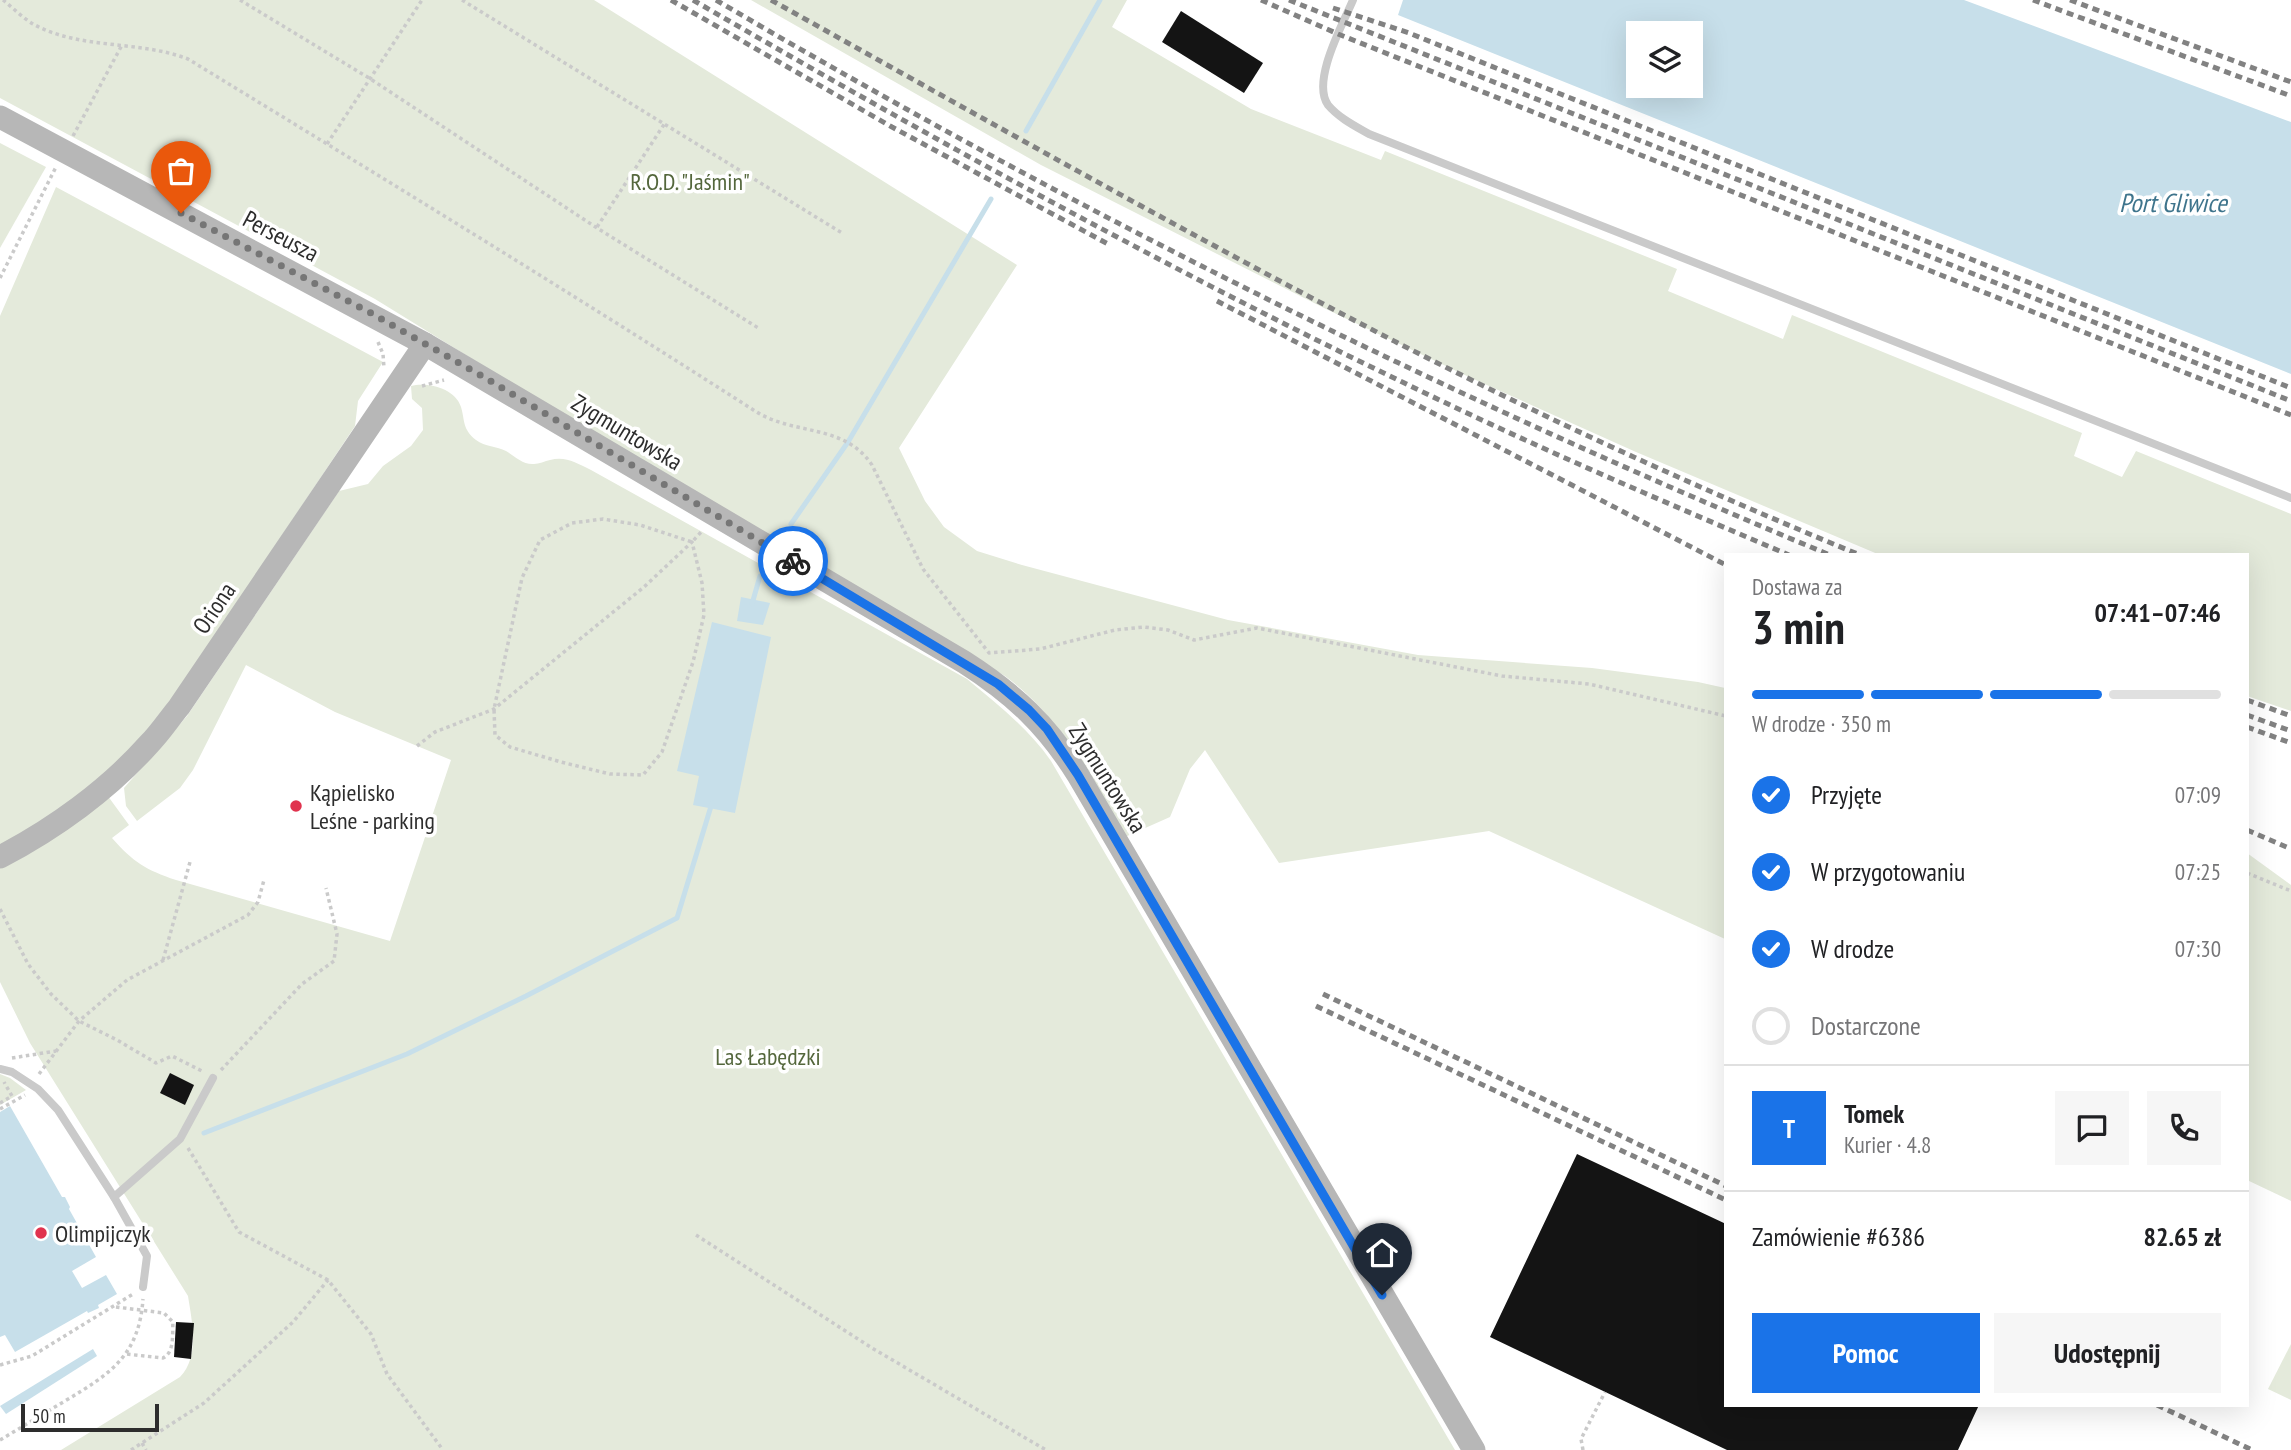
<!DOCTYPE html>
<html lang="pl">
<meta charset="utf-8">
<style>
body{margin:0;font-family:"PT Sans Narrow",sans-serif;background:#f6f6f6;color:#202124;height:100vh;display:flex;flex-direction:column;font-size:26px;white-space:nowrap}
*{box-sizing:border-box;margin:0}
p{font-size:23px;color:#757577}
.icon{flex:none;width:38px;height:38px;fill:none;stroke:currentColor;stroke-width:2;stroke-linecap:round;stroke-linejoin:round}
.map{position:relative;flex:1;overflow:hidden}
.drawer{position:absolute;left:1724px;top:553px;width:525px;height:854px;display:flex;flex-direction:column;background:#fff;border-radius:0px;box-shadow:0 7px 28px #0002}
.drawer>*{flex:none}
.tools{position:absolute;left:1626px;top:21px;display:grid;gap:14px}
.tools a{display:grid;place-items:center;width:77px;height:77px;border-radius:0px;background:#fff;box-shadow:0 7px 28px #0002;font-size:35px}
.scale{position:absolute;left:21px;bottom:18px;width:138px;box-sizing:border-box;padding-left:7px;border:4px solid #2d2d2d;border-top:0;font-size:19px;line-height:24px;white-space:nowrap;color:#2d2d2d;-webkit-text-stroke:5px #fff;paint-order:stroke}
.pin{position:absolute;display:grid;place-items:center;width:60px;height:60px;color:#fff;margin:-72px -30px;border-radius:50% 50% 50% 0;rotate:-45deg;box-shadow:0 0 7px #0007}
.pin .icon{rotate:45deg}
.courier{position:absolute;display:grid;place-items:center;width:70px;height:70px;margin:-35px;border:5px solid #1a73e8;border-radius:50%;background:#fff;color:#222;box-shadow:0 2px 9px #0007}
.head em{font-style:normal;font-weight:600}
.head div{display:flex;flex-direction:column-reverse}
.head{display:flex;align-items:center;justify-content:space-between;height:119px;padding:0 28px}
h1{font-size:46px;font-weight:600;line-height:52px}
.bar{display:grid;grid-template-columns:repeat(4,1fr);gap:10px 7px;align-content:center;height:84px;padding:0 28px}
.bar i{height:9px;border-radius:5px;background:#e0e0e0}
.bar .selected{background:#1a73e8}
.bar p{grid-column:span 4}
.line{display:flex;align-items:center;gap:18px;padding:0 28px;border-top:2px solid #e0e0e0}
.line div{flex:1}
.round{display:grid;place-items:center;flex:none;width:74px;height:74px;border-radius:0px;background:#f6f6f6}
ol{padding:0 28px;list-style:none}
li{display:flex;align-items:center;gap:21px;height:77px}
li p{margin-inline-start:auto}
li .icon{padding:7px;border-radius:50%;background:#1a73e8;color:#fff;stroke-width:4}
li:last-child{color:#757577}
li i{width:38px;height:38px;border:4px solid #e0e0e0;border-radius:50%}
.primary-button{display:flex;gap:14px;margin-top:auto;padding:14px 28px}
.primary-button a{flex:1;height:80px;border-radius:0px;background:#1a73e8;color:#fff;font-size:28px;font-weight:600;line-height:80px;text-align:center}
.primary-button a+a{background:#f6f6f6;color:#202124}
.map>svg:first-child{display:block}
</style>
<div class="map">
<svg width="2291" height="1450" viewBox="0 0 2291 1450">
<rect width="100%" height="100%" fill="#fff"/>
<!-- green -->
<g fill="#e4eadb">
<path d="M 0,0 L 594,0 L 1017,265 L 899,448 L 925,501 L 944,527 L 977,551 L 1022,565 L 1228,620 L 1418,655 L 1592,668 L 1698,682 L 1725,688 L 1725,939 L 1489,831 L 1279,863 L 1205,750 L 1190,769 L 1170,817 L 1125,837 C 1091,778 1061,717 1005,676 L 495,373 L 375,299 L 0,98 Z"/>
<path d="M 751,0 L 1127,0 L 1112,27 L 1251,109 L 1381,160 L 1385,151 L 1677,269 L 1668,291 L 1783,339 L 1792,315 L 2082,433 L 2074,456 L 2122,477 L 2136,451 L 2291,514 L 2291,711 L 2247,696 L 2247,555 L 1880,555 L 1636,452 L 1469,377 L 1326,309 L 1041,165 Z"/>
<path d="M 0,143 L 46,167 L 0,248 Z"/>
<path d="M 56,187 L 383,362 L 358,401 L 355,426 L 181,687 L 102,788 L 129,825 L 112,838 C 133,862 146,870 176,880 L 390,941 L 451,760 L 335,712 L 246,665 L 193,770 L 180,788 L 137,821 L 126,806 L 124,788 L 187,716 L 339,491 L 368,484 L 383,466 L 411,446 L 423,430 L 422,408 L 412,399 L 411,386 C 427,382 455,388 461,407 C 465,420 462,429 476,440 C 485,447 497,446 506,451 C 515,456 523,465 534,464 C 539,464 545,461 550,460 C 566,456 576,463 591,470 L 967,679 C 997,704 1028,728 1051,761 L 1455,1450 L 61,1450 L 180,1377 C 200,1356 192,1322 188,1296 L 30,1043 L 0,982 L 0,316 Z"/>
<path d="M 2247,853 L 2291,885 L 2291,1201 L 2247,1180 Z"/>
<path d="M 0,1074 L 10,1078 L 26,1090 L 0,1105 Z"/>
<path d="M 2291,1344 L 2291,1400 L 2268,1389 Z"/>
</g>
<!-- water -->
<g fill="#c7dfea" fill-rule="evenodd">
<path d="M 1403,0 L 1964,0 L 2291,122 L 2291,374 L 1398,15 ZM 1690,33 L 1690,86 L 1638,86 L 1638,33 Z"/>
<path d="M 741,597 L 770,603 L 763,625 L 737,621 Z"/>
<path d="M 712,622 L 771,637 L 735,813 L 693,805 L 699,776 L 677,771 Z"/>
<path d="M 10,1106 L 62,1197 L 65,1197 L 70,1207 L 69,1209 L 96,1257 L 72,1271 L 82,1288 L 106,1275 L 117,1294 L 98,1305 L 99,1308 L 88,1313 L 87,1311 L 15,1352 L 5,1335 L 0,1337 L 0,1112 Z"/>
<path d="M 93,1349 L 97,1356 L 6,1414 L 0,1406 Z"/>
</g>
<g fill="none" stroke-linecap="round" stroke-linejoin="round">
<!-- stream -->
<g stroke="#c7dfea" stroke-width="5">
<path d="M 1026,131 L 1100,0"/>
<path d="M 791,524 L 848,442 L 991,199"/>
<path d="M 752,604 L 760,576"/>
<path d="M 204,1133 L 407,1054 L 526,996 L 677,918 L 712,803"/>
</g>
</g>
<!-- building -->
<g fill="#141414">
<path d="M 1181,11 L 1263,63 L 1244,93 L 1162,42 Z"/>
<path d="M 170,1073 L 194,1085 L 185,1105 L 160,1093 Z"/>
<path d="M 1577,1154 L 1726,1224 L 1726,1405 L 1979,1405 L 1958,1450 L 1727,1450 L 1490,1337 Z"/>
<path d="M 176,1322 L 194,1323 L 191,1359 L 174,1357 Z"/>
</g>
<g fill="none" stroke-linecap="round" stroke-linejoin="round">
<!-- path -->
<g stroke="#cacaca" stroke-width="3.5" stroke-dasharray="3.5 3.5" stroke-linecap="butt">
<path d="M 3,0 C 13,8 23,18 33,24 C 80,50 139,40 188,59 C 378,175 568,291 755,411 C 794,436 844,423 872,465 L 923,569 L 989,653 L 1040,649 L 1115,630 L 1144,627 L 1168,630 L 1194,640 L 1257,628 L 1502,676 L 1589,684 L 1726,716"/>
<path d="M 240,0 L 369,78 L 597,228 L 760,329"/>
<path d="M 462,0 L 842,233"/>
<path d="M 73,136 L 122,45"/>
<path d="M 327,144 L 422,0"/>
<path d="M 597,227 L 665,123"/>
<path d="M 0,278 L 56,167"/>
<path d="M 378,342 L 383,354 L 384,368"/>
<path d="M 422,386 L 444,380"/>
<path d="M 417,746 L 435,732 L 494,709 L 644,587 L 692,542 L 702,583 L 704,615 L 693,662 L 662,752 L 643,775 L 610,774 L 561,762 L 510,747 L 495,735 L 494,709 L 522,578 L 540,540 L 572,523 L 603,519 L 640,525 L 692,542 L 702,531"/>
<path d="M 2247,873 L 2291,891"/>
<path d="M 0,909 L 28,964 L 51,994 L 79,1021 L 117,1040 L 156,1063 L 172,1056 L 202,1071"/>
<path d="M 163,960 L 190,862"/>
<path d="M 12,1058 L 56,1051"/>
<path d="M 221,1070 L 302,984 L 334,961 L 337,934 L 326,888"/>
<path d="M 39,1074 L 79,1021 L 127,980 L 248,915 L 258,902 L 264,880"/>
<path d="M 0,1103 L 12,1096 L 4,1082"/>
<path d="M 0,1109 L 25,1095"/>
<path d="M 188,1148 L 239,1232 L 328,1280 L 371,1334 L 387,1374 L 443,1450"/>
<path d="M 696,1235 L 872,1348 L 1046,1450"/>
<path d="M 116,1307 L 164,1313 L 173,1322 C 172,1334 175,1352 163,1358 L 126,1354"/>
<path d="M 0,1365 L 32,1356 L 133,1294"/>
<path d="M 0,1440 C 22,1427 43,1414 65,1401 C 110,1374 139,1356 143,1299"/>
<path d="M 142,1443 L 146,1450"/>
<path d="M 131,1450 L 204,1403 L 293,1322 L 328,1280"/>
<path d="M 1583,1450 L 1581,1439 L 1605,1392"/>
</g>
<!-- lane -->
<g stroke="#cacaca" stroke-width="8">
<path d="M 1353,0 C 1343,24 1311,81 1328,105 C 1339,118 1355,126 1369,134 L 2291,498"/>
<path d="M 0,1069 L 12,1072 L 38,1089 L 58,1110 L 114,1197 L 147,1256 L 143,1287"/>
<path d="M 114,1197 L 180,1139 L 213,1078"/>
</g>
<!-- secondary -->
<g stroke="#b7b7b7" stroke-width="23">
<path d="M 0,117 L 425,344 L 964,662 C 1014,694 1047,725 1078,775 L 1474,1450"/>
<path d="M 0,857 C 54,829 108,790 149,744 C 160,733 169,719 179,707 L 425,344"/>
</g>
<!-- rail -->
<g stroke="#828282" stroke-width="5" stroke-dasharray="7 5" stroke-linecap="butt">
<path d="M 671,0 L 892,127 L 1108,244"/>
<path d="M 693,0 C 946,147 1202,288 1467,413 C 1573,463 1681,509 1789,555"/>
<path d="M 716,0 C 1074,211 1446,396 1830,555"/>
<path d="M 771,0 C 979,116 1185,233 1396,342 C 1548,420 1702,490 1860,555"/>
<path d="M 1261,0 L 1338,34 L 2291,415"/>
<path d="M 1289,0 L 2291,401"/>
<path d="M 2033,0 L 2291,96"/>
<path d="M 2070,0 L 2291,82"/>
<path d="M 1333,8 L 1409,33 L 2291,388"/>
<path d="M 1217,301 L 1726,565"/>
<path d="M 2247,700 L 2291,716"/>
<path d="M 2247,715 L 2291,731"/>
<path d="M 2247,727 L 2291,743"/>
<path d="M 2247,830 L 2291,849"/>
<path d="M 1323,994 L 1726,1186"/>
<path d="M 1316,1006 L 1726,1200"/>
<path d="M 2157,1405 L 2252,1450"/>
</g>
</g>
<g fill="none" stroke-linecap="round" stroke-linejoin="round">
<!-- done -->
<path stroke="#767676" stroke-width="7" stroke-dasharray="0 12.6" d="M 181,213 L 369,312 L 482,376 L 793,561"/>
<!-- route -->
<path stroke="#1a73e8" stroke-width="9" d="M 793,561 L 998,684 L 1029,710 L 1047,729 L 1078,775 L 1382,1295"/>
</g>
<!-- markers -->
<g fill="#e0334e" stroke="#fff" stroke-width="2.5">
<circle cx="296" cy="806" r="7"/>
<circle cx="41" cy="1233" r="7"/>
</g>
<g text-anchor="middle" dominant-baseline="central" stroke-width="7" stroke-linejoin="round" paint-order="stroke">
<!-- park labels -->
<g font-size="24" fill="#54673c" stroke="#fff">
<text x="690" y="181">R.O.D. "Jaśmin"</text>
<text x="768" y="1056">Las Łabędzki</text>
</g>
<!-- street labels -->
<g font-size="24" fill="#2d2d2d" stroke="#fff">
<text transform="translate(281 236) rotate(28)">Perseusza</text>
<text transform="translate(627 432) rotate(31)">Zygmuntowska</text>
<text transform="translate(214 608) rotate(-56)">Oriona</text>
<text transform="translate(1108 778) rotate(58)">Zygmuntowska</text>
</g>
<!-- poi labels -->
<g font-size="24" fill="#2d2d2d" stroke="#fff" text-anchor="start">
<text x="310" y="792">Kąpielisko<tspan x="310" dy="28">Leśne - parking</tspan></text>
<text x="55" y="1233">Olimpijczyk</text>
</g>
<!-- water labels -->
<g font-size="26" font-style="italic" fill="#3e748c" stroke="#fff">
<text x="2173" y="202">Port Gliwice</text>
</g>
</g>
</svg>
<div class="tools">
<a><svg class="icon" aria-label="layers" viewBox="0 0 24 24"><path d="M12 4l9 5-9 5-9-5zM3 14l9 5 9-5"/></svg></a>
</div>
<div class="scale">50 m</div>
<div class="pin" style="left:181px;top:213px;background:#ea580c"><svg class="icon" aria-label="bag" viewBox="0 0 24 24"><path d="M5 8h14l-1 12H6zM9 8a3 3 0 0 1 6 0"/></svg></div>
<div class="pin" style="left:1382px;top:1295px;background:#1f2937"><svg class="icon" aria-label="home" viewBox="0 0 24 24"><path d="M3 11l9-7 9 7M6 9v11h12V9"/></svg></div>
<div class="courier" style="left:793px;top:561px"><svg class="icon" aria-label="bike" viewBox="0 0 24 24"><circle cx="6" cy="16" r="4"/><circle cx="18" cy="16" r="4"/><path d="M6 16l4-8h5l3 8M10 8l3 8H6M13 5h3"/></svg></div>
<section class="drawer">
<div class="head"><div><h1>3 min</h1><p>Dostawa za</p></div><em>07:41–07:46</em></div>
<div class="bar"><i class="selected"></i><i class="selected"></i><i class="selected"></i><i></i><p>W drodze · 350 m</p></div>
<ol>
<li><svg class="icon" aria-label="check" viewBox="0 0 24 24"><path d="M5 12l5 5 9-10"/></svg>Przyjęte<p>07:09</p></li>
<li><svg class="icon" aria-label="check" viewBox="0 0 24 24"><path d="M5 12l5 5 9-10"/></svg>W przygotowaniu<p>07:25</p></li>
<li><svg class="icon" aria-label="check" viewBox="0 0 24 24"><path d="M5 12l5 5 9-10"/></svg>W drodze<p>07:30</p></li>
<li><i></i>Dostarczone</li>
</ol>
<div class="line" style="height:126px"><b class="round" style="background:#1a73e8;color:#fff">T</b><div><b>Tomek</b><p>Kurier · 4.8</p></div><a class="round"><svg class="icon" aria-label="chat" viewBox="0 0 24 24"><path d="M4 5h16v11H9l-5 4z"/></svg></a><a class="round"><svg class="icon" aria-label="phone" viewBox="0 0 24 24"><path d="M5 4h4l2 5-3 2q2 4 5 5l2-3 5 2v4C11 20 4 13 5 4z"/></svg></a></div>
<div class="line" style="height:91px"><div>Zamówienie #6386</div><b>82.65 zł</b></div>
<div class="primary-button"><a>Pomoc</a><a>Udostępnij</a></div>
</section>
</div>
